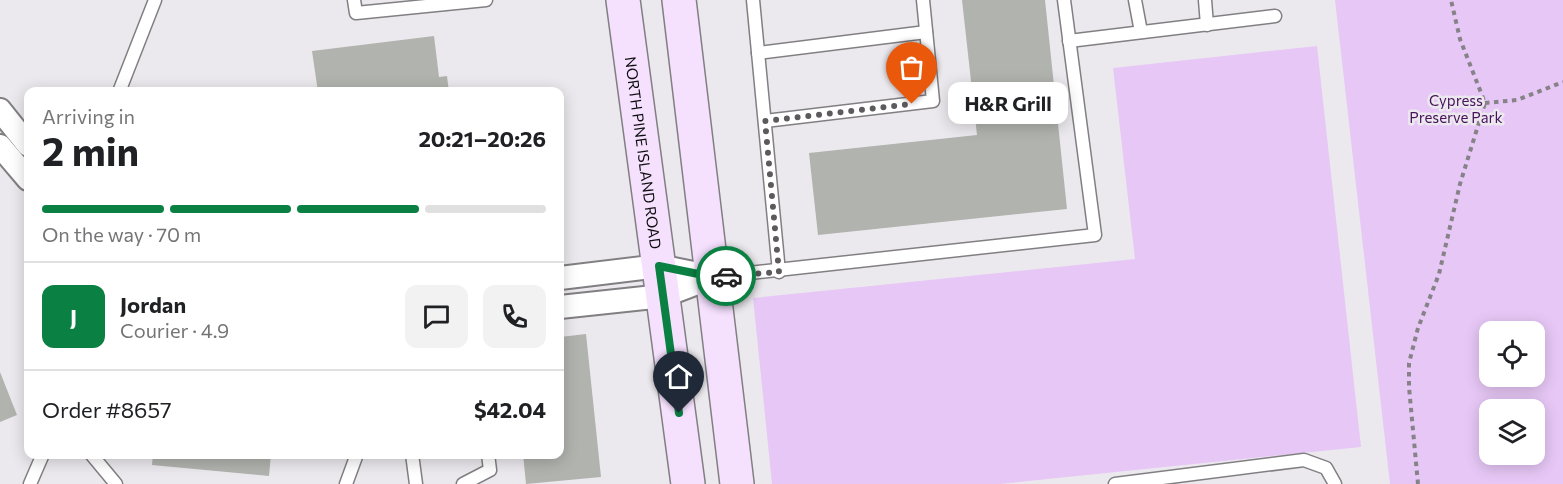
<!DOCTYPE html>
<meta charset="utf-8">
<style>
body{margin:0;font-family:Commissioner,sans-serif;background:#f2f2f2;color:#202124;height:100vh;display:flex;flex-direction:column;font-size:22px;white-space:nowrap}
*{box-sizing:border-box;margin:0}
p{font-size:20px;color:#757577}
.icon{flex:none;width:33px;height:33px;fill:none;stroke:currentColor;stroke-width:2;stroke-linecap:round;stroke-linejoin:round}
.map{position:relative;flex:1;overflow:hidden}
.side{position:absolute;left:24px;top:87px;width:540px;height:372px;display:flex;flex-direction:column;background:#fff;border-radius:12px;box-shadow:0 3px 15px #0003}
.side>*{flex:none}
.controls{position:absolute;left:1479px;top:321px;display:grid;gap:12px}
.controls a{display:grid;place-items:center;width:66px;height:66px;border-radius:12px;background:#fff;box-shadow:0 3px 15px #0003;font-size:30px}
.pin{position:absolute;display:grid;place-items:center;width:51px;height:51px;color:#fff;margin:-62px -26px;border-radius:50% 50% 50% 0;rotate:-45deg;box-shadow:0 0 6px #0007}
.pin .icon{rotate:45deg}
.courier{position:absolute;display:grid;place-items:center;width:60px;height:60px;margin:-30px;border:4px solid #0b8043;border-radius:50%;background:#fff;color:#222;box-shadow:0 2px 8px #0007}
.bubble{position:absolute;height:42px;border-radius:12px;background:#fff;box-shadow:0 3px 15px #0003;font-size:20px;font-weight:700;line-height:42px;text-align:center}
.head em{font-style:normal;font-weight:700}
.head div{display:flex;flex-direction:column-reverse}
.head{display:flex;align-items:center;justify-content:space-between;height:102px;padding:0 18px}
h1{font-size:39px;font-weight:700;line-height:45px}
.bar{display:grid;grid-template-columns:repeat(4,1fr);gap:9px 6px;align-content:center;height:72px;padding:0 18px}
.bar i{height:8px;border-radius:4px;background:#e0e0e0}
.bar .on{background:#0b8043}
.bar p{grid-column:span 4}
.line{display:flex;align-items:center;gap:15px;padding:0 18px;border-top:2px solid #e0e0e0}
.line div{flex:1}
.round{display:grid;place-items:center;flex:none;width:63px;height:63px;border-radius:12px;background:#f2f2f2}
.map>svg:first-child{display:block}
</style>
<div class="map">
<svg width="1563" height="484" viewBox="0 0 1563 484">
<rect width="100%" height="100%" fill="#ece9ee"/>
<!-- green -->
<g fill="#e7c7f6" fill-rule="evenodd">
<path d="M 1335,0 L 1563,0 L 1563,484 L 1390,484 ZM 1490,332 L 1534,332 L 1534,376 L 1490,376 ZM 1490,410 L 1534,410 L 1534,454 L 1490,454 Z"/>
<path d="M 1317,46 L 1361,447 L 1000,484 L 772,484 L 753,298 L 1135,259 L 1113,68 Z"/>
</g>
<!-- building -->
<g fill="#b0b3ae">
<path d="M 962,0 L 1045,0 L 1067,209 L 818,235 L 809,153 L 977,135 Z"/>
<path d="M 434,36 L 439,77 L 447,76 L 449,92 L 318,92 L 312,51 Z"/>
<path d="M 586,334 L 601,477 L 526,484 L 523,454 L 560,454 L 560,337 Z"/>
<path d="M 0,372 L 17,415 L 0,422 Z"/>
<path d="M 153,454 L 271,454 L 269,476 L 152,465 Z"/>
</g>
<g fill="none" stroke-linecap="round" stroke-linejoin="round">
<defs>
<g id="service">
<path d="M 354,0 L 356,13 L 486,0"/>
<path d="M 753,0 L 779,272"/>
<path d="M 1135,0 L 1141,32"/>
<path d="M 1205,0 L 1207,25"/>
<path d="M 1069,41 L 1275,16"/>
<path d="M 758,53 L 926,32"/>
<path d="M 119,92 L 155,0"/>
<path d="M 765,121 L 933,101 L 923,0"/>
<path d="M 713,277 L 1095,235 L 1064,0"/>
<path d="M 91,454 L 116,484"/>
<path d="M 412,454 L 416,484"/>
<path d="M 30,484 L 43,454"/>
<path d="M 346,484 L 357,454"/>
<path d="M 463,484 L 490,470 L 488,454"/>
<path d="M 1115,484 L 1304,460 L 1326,468 L 1335,484"/>
</g>
<g id="minor">
<path d="M 0,110 L 28,145"/>
<path d="M 0,146 L 28,179"/>
<path d="M 560,278 L 659,266 L 713,277"/>
<path d="M 560,307 L 663,296 L 713,277"/>
</g>
<g id="secondary">
<path id="s1" d="M 623,0 L 688,484"/>
<path d="M 679,0 L 737,484"/>
</g>
</defs>
<!-- service casing -->
<use href="#service" stroke="#827f83" stroke-width="15"/>
<!-- minor casing -->
<use href="#minor" stroke="#827f83" stroke-width="26"/>
<!-- secondary casing -->
<use href="#secondary" stroke="#827f83" stroke-width="36"/>
<!-- path -->
<g stroke="#858387" stroke-width="4" stroke-dasharray="4.5 4.5" stroke-linecap="butt">
<path d="M 1485,103 L 1517,100 L 1563,82"/>
<path d="M 1418,484 L 1409,387 L 1409,363 L 1418,328 L 1439,274 L 1460,184 L 1485,103 L 1460,39 L 1451,0"/>
</g>
<!-- service -->
<use href="#service" stroke="#fff" stroke-width="12"/>
<!-- minor -->
<use href="#minor" stroke="#fff" stroke-width="22"/>
<!-- secondary -->
<use href="#secondary" stroke="#f5e0fe" stroke-width="33"/>
</g>
<g fill="none" stroke-linecap="round" stroke-linejoin="round">
<!-- done -->
<path stroke="#5c5a5d" stroke-width="6" stroke-dasharray="0 10.8" d="M 726,276 L 779,272 L 765,121 L 912,104"/>
<!-- route -->
<path stroke="#0b8043" stroke-width="8" d="M 679,413 L 659,266 L 713,277 L 726,276"/>
</g>
<g text-anchor="middle" dominant-baseline="central" stroke-width="5" stroke-linejoin="round" paint-order="stroke">
<!-- park labels -->
<g font-size="15" fill="#48125c" stroke="#ece9ee">
<text x="1456" y="100">Cypress<tspan x="1456" dy="17">Preserve Park</tspan></text>
</g>
<!-- street labels -->
<g font-size="15" fill="#0e0d0f" stroke="#ece9ee">
<text stroke="none"><textPath href="#s1" startOffset="154">NORTH PINE ISLAND ROAD</textPath></text>
</g>
</g>
</svg>
<div class="controls">
<a><svg class="icon" aria-label="locate" viewBox="0 0 24 24"><circle cx="12" cy="12" r="6"/><path d="M12 2v4M12 18v4M2 12h4M18 12h4"/></svg></a>
<a><svg class="icon" aria-label="layers" viewBox="0 0 24 24"><path d="M12 4l9 5-9 5-9-5zM3 14l9 5 9-5"/></svg></a>
</div>
<div class="pin" style="left:912px;top:104px;background:#ea580c"><svg class="icon" aria-label="bag" viewBox="0 0 24 24"><path d="M5 8h14l-1 12H6zM9 8a3 3 0 0 1 6 0"/></svg></div>
<div class="pin" style="left:679px;top:413px;background:#1f2937"><svg class="icon" aria-label="home" viewBox="0 0 24 24"><path d="M3 11l9-7 9 7M6 9v11h12V9"/></svg></div>
<div class="courier" style="left:726px;top:276px"><svg class="icon" aria-label="car" viewBox="0 0 24 24"><path d="M5 17H2v-5l4-1 3-4h7l3 4 3 1v5h-3M9 17h6M6 11h13"/><circle cx="7" cy="17" r="2"/><circle cx="17" cy="17" r="2"/></svg></div>
<div class="bubble" style="left:948px;top:82px;width:120px">H&amp;R Grill</div>
<section class="side">
<div class="head"><div><h1>2 min</h1><p>Arriving in</p></div><em>20:21–20:26</em></div>
<div class="bar"><i class="on"></i><i class="on"></i><i class="on"></i><i></i><p>On the way · 70 m</p></div>
<div class="line" style="height:108px"><b class="round" style="background:#0b8043;color:#fff">J</b><div><b>Jordan</b><p>Courier · 4.9</p></div><a class="round"><svg class="icon" aria-label="chat" viewBox="0 0 24 24"><path d="M4 5h16v11H9l-5 4z"/></svg></a><a class="round"><svg class="icon" aria-label="phone" viewBox="0 0 24 24"><path d="M5 4h4l2 5-3 2q2 4 5 5l2-3 5 2v4C11 20 4 13 5 4z"/></svg></a></div>
<div class="line" style="height:78px"><div>Order #8657</div><b>$42.04</b></div>
</section>
</div>
